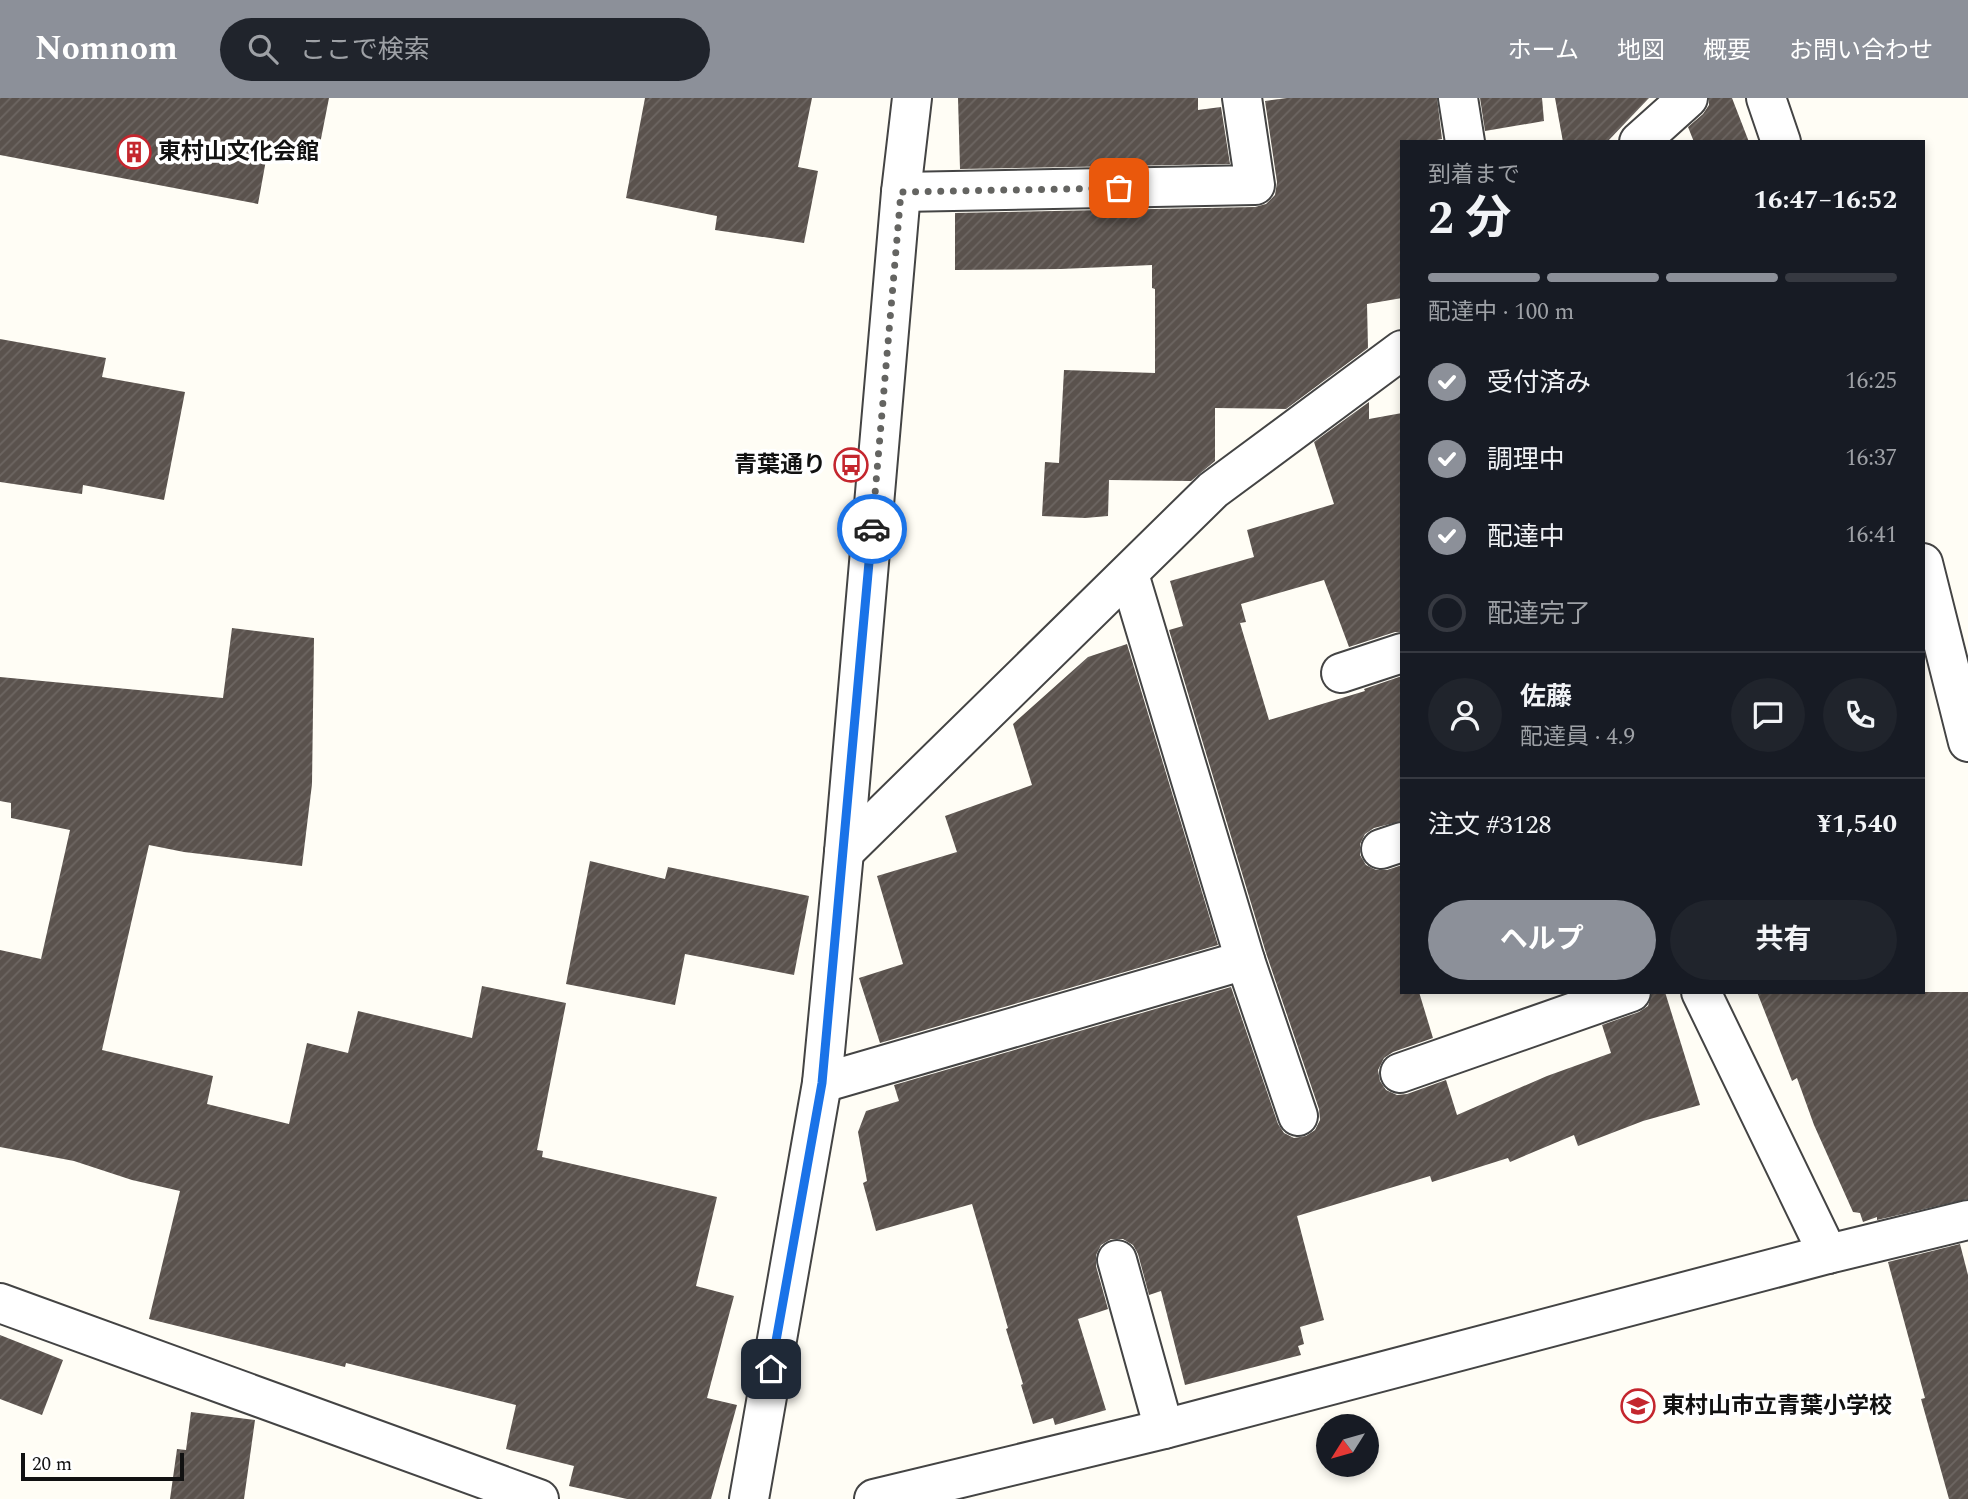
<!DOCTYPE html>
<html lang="ja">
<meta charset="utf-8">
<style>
body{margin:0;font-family:Spectral,"Noto Sans JP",serif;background:#20242c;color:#f1f3f6;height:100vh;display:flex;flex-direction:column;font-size:26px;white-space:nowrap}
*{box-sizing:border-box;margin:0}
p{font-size:23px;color:#9ea1a6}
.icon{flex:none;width:38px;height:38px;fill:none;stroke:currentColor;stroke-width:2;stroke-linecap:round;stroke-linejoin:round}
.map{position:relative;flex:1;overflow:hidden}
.panel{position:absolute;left:1400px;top:42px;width:525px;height:854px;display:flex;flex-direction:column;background:#171b24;border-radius:0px;box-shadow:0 4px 10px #0003}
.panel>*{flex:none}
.needle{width:46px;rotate:233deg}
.tools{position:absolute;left:1316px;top:1316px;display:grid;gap:14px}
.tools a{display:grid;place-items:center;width:63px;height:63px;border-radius:50%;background:#171b24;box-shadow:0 4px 10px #0003;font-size:35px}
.scale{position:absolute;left:21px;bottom:18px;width:163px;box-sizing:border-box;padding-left:7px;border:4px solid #111;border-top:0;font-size:19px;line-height:24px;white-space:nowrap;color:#111;-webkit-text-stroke:5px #fff;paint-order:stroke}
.pin{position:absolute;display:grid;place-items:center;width:60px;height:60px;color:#fff;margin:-30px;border-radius:14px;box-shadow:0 4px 10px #0006}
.courier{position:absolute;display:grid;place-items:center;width:70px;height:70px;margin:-35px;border:5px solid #1a73e8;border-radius:50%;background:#fff;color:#222;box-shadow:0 2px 9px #0007}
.summary em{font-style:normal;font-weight:700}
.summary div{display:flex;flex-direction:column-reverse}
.summary{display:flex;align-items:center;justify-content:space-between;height:119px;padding:0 28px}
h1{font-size:46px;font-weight:700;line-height:52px}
.bar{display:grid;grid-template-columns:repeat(4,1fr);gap:10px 7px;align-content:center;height:84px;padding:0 28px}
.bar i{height:9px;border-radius:5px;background:#363941}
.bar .selected{background:#8c9099}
.bar p{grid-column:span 4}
.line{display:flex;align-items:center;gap:18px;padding:0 28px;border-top:2px solid #363941}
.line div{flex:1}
.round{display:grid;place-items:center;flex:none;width:74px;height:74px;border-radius:37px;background:#20242c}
ol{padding:0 28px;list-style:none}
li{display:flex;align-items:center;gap:21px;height:77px}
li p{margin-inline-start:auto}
li .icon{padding:7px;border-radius:50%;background:#8c9099;color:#fff;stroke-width:4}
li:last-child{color:#9ea1a6}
li i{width:38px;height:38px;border:4px solid #363941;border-radius:50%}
.action{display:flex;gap:14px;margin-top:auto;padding:14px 28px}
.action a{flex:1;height:80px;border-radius:42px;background:#8c9099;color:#fff;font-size:28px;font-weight:700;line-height:80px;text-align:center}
.action a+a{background:#20242c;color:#f1f3f6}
header{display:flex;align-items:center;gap:42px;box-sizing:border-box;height:98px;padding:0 35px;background:#8c9099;color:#fff}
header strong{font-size:33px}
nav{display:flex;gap:38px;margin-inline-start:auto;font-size:24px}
.search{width:490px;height:63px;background:#20242c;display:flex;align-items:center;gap:18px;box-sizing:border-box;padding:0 24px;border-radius:38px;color:#9ea1a6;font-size:26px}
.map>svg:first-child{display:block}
</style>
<header>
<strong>Nomnom</strong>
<div class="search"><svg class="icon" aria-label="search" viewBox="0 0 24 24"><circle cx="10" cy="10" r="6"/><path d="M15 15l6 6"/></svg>ここで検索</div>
<nav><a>ホーム</a><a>地図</a><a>概要</a><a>お問い合わせ</a></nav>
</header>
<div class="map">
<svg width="1968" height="1401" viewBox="0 0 1968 1401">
<defs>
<pattern id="building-hatch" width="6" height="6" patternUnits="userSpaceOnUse" patternTransform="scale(1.75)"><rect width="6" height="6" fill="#5a524d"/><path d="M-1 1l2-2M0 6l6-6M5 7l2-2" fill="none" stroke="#6d6662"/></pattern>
</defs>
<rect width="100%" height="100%" fill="#fffdf5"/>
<!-- building -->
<g fill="url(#building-hatch)">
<path d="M 0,0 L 329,0 L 317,61 L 268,51 L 258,106 L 0,57 Z"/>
<path d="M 645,0 L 812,0 L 798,69 L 818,73 L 804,145 L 715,132 L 717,118 L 626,100 Z"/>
<path d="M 958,0 L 1198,0 L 1198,12 L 1221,9 L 1230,66 L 960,71 Z"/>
<path d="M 1287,0 L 1437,0 L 1442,41 L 1426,44 L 1402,44 L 1402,200 L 1367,206 L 1368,250 L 1286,311 L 1215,310 L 1215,363 L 1191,383 L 1109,382 L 1108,418 L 1085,420 L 1042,418 L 1045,364 L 1059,365 L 1064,272 L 1155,275 L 1155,191 L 1152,190 L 1152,167 L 1061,171 L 955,172 L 955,115 L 1255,109 L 1266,106 L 1275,97 L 1277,84 L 1265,3 Z"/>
<path d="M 1480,0 L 1542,0 L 1544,23 L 1485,33 Z"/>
<path d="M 1555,0 L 1649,0 L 1607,44 L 1563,44 Z"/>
<path d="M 1709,0 L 1732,0 L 1749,44 L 1694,44 L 1688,29 L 1703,16 L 1709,7 Z"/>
<path d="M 0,241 L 106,260 L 102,279 L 185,294 L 164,402 L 83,387 L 82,396 L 0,384 Z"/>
<path d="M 1369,304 L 1369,321 L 1402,315 L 1402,534 L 1395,534 L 1349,549 L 1324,482 L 1241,506 L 1246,524 L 1240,525 L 1269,622 L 1365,593 L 1364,591 L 1402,578 L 1402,723 L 1374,730 L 1365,736 L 1360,746 L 1360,757 L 1366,767 L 1376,772 L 1387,772 L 1402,767 L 1402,894 L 1419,894 L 1433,940 L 1393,954 L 1384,960 L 1378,972 L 1380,983 L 1386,992 L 1397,997 L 1407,996 L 1446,982 L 1457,1017 L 1547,978 L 1611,955 L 1602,927 L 1639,914 L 1648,908 L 1652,894 L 1665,894 L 1700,1007 L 1643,1023 L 1578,1048 L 1574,1037 L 1510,1064 L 1508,1060 L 1432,1084 L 1430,1078 L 1297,1118 L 1324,1222 L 1300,1229 L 1304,1246 L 1298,1248 L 1301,1257 L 1185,1287 L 1161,1193 L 1149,1197 L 1138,1156 L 1133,1147 L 1123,1141 L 1111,1141 L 1101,1147 L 1096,1157 L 1096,1168 L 1108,1211 L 1078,1221 L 1106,1312 L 1055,1327 L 1053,1320 L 1033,1326 L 1021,1287 L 1023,1286 L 1006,1231 L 1008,1230 L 972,1106 L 876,1133 L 863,1085 L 867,1083 L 858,1034 L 866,1013 L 899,1003 L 894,987 L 1231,889 L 1278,1026 L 1284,1035 L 1294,1040 L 1306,1038 L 1315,1032 L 1320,1022 L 1319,1011 L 1266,855 L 1169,532 L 1183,528 L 1170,483 L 1254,459 L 1247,432 L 1334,406 L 1314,344 Z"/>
<path d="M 232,530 L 314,540 L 312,686 L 302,768 L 184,754 L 149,747 L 102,952 L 213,978 L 207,1006 L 289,1026 L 307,945 L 348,955 L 358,913 L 472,940 L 482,888 L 566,905 L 537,1052 L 543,1053 L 542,1059 L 717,1099 L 696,1188 L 734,1198 L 707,1300 L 737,1307 L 711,1401 L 627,1401 L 569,1388 L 574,1368 L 506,1351 L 516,1307 L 346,1265 L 345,1269 L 149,1221 L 180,1093 L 132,1082 L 74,1063 L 0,1049 L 0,852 L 41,861 L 70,732 L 11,720 L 11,705 L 0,703 L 0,579 L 223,600 Z"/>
<path d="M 1127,546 L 1218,847 L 880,945 L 859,880 L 903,866 L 877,778 L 957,754 L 945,718 L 1032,687 L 1013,626 L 1088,559 Z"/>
<path d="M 590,763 L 665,781 L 668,769 L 809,798 L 794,877 L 685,856 L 675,907 L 566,886 Z"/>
<path d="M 1757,894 L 1968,894 L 1968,1101 L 1877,1122 L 1877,1119 L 1863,1124 L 1860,1115 L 1853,1114 L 1814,1027 L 1797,980 L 1792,983 Z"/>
<path d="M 1960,1146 L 1968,1177 L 1968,1401 L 1949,1401 L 1921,1301 L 1925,1300 L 1888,1164 Z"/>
<path d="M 0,1237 L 63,1262 L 42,1317 L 0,1301 Z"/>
<path d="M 191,1314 L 255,1322 L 244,1401 L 170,1401 L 177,1351 L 186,1352 Z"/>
</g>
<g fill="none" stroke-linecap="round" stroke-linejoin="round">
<defs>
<g id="minor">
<path d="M 1458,0 L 1465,44"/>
<path d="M 1766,0 L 1781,44"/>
<path d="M 1639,44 L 1688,0"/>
<path d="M 901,94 L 1255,87 L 1242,0"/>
<path d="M 1923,465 L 1968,644"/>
<path d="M 1341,575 L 1402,555"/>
<path d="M 1381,751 L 1402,744"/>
<path d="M 844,754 L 1213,392 L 1402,252"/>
<path d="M 1245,862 L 1298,1018"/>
<path d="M 1701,894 L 1828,1156"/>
<path d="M 1400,975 L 1631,894"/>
<path d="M 822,985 L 1245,862 L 1129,476"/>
<path d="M 1117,1162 L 1164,1331"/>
<path d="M 0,1205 L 539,1401"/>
<path d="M 749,1401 L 822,985 L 844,754 L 901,94 L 912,0"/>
<path d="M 874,1401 L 1164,1331 L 1828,1156 L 1968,1122"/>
</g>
</defs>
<!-- minor casing -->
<use href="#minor" stroke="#444" stroke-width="42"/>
<!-- minor -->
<use href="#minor" stroke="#fff" stroke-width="38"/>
</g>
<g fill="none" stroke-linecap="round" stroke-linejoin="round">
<!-- done -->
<path stroke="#646461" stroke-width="7" stroke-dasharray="0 12.6" d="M 872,431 L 901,94 L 1119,90"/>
<!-- route -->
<path stroke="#1a73e8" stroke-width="9" d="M 771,1271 L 822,985 L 872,431"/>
</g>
<!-- icons -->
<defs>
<symbol id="building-ring" viewBox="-11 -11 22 22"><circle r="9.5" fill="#fff" stroke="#c4262e" stroke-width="1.5"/><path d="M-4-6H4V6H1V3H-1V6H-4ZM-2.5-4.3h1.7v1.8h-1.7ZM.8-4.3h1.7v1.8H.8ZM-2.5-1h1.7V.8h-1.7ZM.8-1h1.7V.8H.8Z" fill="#c4262e"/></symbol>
<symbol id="bus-ring" viewBox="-11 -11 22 22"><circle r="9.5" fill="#fff" stroke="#c4262e" stroke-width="1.5"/><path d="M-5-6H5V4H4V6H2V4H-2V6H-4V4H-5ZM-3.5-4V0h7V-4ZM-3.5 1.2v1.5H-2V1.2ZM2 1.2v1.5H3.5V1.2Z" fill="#c4262e"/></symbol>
<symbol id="school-ring" viewBox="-11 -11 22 22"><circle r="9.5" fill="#fff" stroke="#c4262e" stroke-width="1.5"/><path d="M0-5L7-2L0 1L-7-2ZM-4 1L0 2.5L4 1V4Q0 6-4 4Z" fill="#c4262e"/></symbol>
</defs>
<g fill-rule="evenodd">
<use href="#building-ring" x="115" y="35" width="38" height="38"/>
<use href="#bus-ring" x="832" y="348" width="38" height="38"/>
<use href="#school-ring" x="1619" y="1289" width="38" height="38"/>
</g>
<g text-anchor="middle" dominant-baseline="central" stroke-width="7" stroke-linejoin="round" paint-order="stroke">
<!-- poi labels -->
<g font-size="23" font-weight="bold" fill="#111" stroke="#fff" text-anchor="start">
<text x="158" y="54">東村山文化会館</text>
<text x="826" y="367" text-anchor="end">青葉通り</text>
<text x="1662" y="1308">東村山市立青葉小学校</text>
</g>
</g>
</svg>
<div class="tools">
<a><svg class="needle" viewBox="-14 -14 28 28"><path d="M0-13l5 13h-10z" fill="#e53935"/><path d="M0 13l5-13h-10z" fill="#9ea1a6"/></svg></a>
</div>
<div class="scale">20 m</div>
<div class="pin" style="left:1119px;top:90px;background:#ea580c"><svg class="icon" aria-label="bag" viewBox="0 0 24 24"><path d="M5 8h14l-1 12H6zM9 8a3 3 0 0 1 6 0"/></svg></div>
<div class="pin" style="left:771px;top:1271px;background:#1f2937"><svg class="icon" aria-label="home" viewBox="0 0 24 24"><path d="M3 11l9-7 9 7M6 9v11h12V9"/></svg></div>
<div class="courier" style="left:872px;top:431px"><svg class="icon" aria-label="car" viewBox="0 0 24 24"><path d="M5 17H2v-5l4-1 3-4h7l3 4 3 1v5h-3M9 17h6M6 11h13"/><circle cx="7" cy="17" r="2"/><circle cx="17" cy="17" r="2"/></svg></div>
<section class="panel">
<div class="summary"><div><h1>2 分</h1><p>到着まで</p></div><em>16:47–16:52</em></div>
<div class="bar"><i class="selected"></i><i class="selected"></i><i class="selected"></i><i></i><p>配達中 · 100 m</p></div>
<ol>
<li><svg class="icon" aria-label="check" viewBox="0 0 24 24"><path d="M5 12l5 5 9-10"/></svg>受付済み<p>16:25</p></li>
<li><svg class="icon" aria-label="check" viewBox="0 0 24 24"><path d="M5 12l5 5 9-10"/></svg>調理中<p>16:37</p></li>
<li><svg class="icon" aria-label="check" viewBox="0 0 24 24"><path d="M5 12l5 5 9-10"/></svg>配達中<p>16:41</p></li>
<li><i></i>配達完了</li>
</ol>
<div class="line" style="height:126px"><a class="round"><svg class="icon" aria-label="person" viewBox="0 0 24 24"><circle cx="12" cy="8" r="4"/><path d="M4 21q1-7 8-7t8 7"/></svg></a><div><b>佐藤</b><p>配達員 · 4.9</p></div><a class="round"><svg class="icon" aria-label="chat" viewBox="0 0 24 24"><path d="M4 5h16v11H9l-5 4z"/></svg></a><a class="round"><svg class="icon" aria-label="phone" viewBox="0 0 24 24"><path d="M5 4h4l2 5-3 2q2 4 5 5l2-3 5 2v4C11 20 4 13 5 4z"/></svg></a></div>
<div class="line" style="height:91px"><div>注文 #3128</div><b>¥1,540</b></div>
<div class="action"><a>ヘルプ</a><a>共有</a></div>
</section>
</div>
